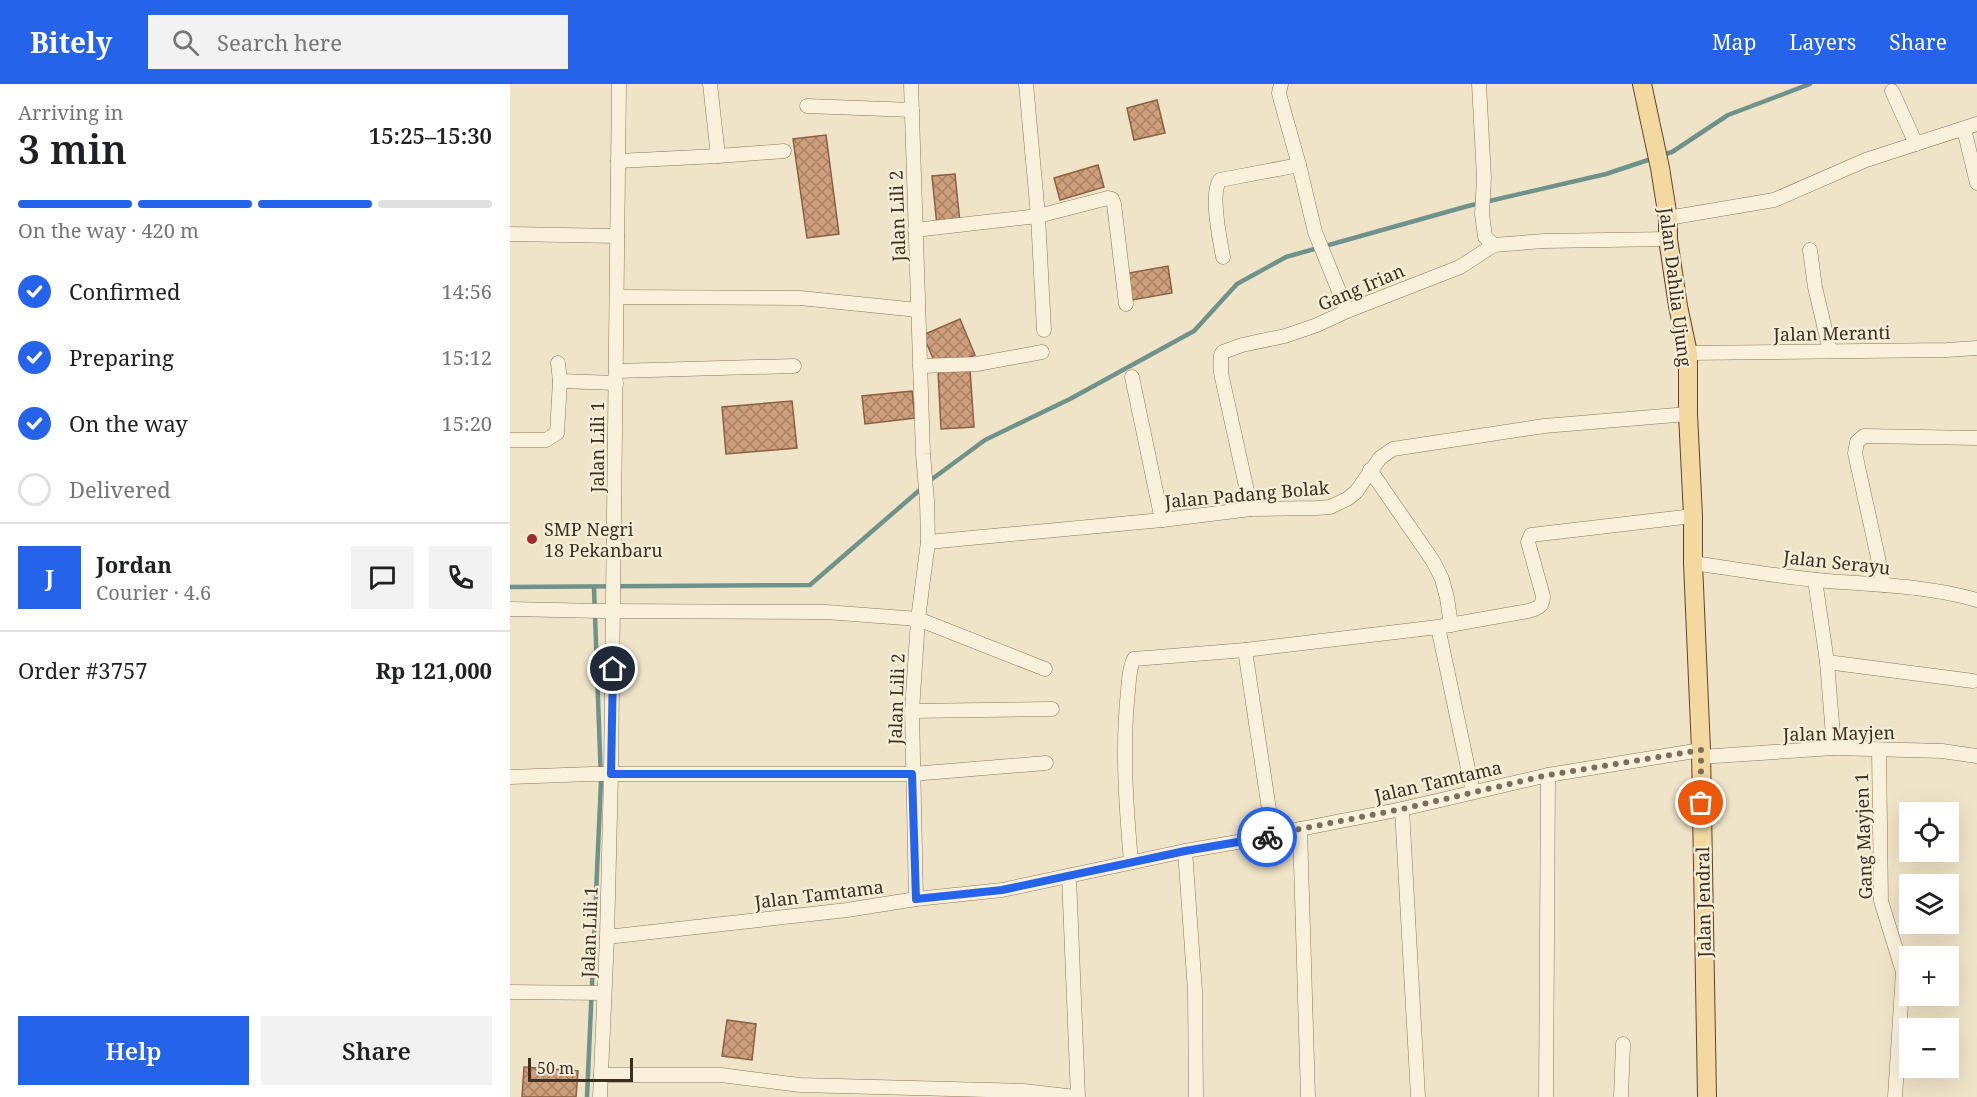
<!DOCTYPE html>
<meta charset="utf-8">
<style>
body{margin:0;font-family:"Noto Serif",serif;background:#f2f2f2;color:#202124;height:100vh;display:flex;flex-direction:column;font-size:22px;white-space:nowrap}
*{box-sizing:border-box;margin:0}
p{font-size:20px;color:#757577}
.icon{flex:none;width:33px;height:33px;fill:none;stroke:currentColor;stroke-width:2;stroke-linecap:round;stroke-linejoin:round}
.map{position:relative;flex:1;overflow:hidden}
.side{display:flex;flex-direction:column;background:#fff;width:510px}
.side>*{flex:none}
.controls{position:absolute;left:1389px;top:718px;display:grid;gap:12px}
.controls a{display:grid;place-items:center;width:60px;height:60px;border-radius:0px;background:#fff;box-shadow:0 6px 24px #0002;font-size:30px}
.scale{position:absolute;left:18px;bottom:15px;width:105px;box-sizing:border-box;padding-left:6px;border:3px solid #3d2e20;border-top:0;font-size:16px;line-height:21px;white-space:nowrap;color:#3d2e20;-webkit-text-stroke:4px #f7eed8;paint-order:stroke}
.pin{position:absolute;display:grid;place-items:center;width:51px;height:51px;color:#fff;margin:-26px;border:3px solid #fff;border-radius:50%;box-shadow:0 2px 6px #0007}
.courier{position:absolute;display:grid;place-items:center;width:60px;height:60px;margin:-30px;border:4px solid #2563eb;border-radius:50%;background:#fff;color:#222;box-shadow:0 2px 8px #0007}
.overview em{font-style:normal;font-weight:600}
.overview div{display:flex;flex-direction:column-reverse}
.overview{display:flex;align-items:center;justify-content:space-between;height:102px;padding:0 18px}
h1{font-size:39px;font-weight:600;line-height:45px}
.bar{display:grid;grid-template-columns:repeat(4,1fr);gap:9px 6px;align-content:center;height:72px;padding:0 18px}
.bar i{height:8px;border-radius:4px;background:#e0e0e0}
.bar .active{background:#2563eb}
.bar p{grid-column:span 4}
.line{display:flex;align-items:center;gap:15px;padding:0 18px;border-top:2px solid #e0e0e0}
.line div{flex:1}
.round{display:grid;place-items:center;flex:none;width:63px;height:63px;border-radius:0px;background:#f2f2f2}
ol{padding:0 18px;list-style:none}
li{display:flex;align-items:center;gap:18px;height:66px}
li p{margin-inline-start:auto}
li .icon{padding:6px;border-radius:50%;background:#2563eb;color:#fff;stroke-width:4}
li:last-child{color:#757577}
li i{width:33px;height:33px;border:3px solid #e0e0e0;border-radius:50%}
.action{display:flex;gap:12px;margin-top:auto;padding:12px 18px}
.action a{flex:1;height:69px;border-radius:0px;background:#2563eb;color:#fff;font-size:24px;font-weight:600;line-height:69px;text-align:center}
.action a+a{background:#f2f2f2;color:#202124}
header{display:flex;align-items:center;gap:36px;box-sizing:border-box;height:84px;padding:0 30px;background:#2563eb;color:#fff}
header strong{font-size:28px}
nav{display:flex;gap:33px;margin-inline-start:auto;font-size:21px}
.search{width:420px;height:54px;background:#f2f2f2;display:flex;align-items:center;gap:15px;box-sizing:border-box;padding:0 21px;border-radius:0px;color:#757577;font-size:22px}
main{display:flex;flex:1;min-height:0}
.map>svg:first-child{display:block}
</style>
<header>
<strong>Bitely</strong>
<div class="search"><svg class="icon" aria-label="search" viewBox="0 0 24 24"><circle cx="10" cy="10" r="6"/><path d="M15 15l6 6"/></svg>Search here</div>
<nav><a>Map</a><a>Layers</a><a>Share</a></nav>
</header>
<main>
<section class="side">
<div class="overview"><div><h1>3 min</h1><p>Arriving in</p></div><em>15:25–15:30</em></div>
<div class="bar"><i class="active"></i><i class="active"></i><i class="active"></i><i></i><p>On the way · 420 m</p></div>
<ol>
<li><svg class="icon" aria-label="check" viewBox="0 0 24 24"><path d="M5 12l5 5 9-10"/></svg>Confirmed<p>14:56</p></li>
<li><svg class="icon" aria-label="check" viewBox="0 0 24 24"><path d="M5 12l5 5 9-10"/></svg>Preparing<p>15:12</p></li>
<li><svg class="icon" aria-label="check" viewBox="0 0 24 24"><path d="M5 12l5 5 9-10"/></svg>On the way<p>15:20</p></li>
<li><i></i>Delivered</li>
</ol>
<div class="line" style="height:108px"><b class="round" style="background:#2563eb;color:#fff">J</b><div><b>Jordan</b><p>Courier · 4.6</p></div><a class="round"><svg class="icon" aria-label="chat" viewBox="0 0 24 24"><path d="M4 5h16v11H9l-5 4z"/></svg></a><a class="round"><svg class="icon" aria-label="phone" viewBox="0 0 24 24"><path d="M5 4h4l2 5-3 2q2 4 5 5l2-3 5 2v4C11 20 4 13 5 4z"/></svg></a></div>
<div class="line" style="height:78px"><div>Order #3757</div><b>Rp 121,000</b></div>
<div class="action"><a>Help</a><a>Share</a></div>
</section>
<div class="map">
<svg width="1467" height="1013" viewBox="0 0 1467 1013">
<defs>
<pattern id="building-cross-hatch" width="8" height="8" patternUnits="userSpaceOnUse" patternTransform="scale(1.5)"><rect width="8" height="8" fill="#cf9f7d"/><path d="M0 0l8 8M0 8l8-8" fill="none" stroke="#a98266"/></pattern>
</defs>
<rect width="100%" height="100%" fill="#f0e4c8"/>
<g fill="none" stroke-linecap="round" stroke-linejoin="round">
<!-- stream -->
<g stroke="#6f938a" stroke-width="4.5">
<path d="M 1152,71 L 1162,68 L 1218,31 L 1300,0"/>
<path d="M 418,398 L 475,356 L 560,315 L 684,247 L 727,200 L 776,173 L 958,122 L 1096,90 L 1144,74"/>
<path d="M 0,503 L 300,501 L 412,404"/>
<path d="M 77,1013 L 91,697 L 84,504"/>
</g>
</g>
<!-- building -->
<g fill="url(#building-cross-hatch)" stroke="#8d5f41" stroke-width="1.5">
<path d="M 647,16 L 655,49 L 624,56 L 617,24 Z"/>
<path d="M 316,51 L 329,150 L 297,154 L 283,55 Z"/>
<path d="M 588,81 L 594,103 L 550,116 L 544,94 Z"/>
<path d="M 445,90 L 450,139 L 427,142 L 422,92 Z"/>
<path d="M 658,182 L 662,209 L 617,217 L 613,190 Z"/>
<path d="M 450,235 L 465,271 L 428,286 L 413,251 Z"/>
<path d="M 460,285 L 464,343 L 431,345 L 428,286 Z"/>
<path d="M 402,307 L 405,334 L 355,340 L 352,312 Z"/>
<path d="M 282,317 L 287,364 L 216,370 L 212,323 Z"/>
<path d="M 217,936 L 246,940 L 242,976 L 212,972 Z"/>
<path d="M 14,983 L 68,987 L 66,1013 L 12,1013 Z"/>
</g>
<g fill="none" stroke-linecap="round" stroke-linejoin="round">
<defs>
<g id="minor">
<path d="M 401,0 L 413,370 L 417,417 L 418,458 L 408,535 L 402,627 L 406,815"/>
<path d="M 516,0 L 528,132 L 534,246"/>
<path d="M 771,0 L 769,9 L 771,17 L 789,81 L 805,148 L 837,227"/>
<path d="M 969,0 L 974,94 L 972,130 L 975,153 L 984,161"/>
<path d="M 1382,7 L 1406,60"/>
<path d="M 297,22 L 402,26"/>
<path d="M 1454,45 L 1467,99"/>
<path d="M 208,72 L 274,67"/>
<path d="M 108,77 L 208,72 L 200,0"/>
<path d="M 1158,134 L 1264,116 L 1356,76 L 1467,40"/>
<path d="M 405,146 L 528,132 L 598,114 L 602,115 L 604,120 L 616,220"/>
<path d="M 0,150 L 107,152"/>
<path d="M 1300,166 L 1305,203 L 1320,267"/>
<path d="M 713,173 C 710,157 700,109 710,96 L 789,81"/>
<path d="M 107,213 L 290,214 L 408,226"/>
<path d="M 1178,269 L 1437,266 L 1467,264"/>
<path d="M 410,282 L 467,280 L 532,268"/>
<path d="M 106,287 L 284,282"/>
<path d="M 622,293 L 652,436"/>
<path d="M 50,297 L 106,299"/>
<path d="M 0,356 L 36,356 L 47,349 L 50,297 L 48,279"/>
<path d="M 860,386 L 923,477 L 932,495 L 937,514 L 941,541"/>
<path d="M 741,425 L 711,289 L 711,271 L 713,268 L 732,261 L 775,252 L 807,241 L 837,227 L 950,183 L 984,161 L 1034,157 L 1158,155"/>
<path d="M 418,458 L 652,436 L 741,425 L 806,424 L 820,423 L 837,415 L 846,408 L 870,374 L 883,365 L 1034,342 L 1178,330"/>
<path d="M 1183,479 C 1224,485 1265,492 1307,496 C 1361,501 1415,501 1467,516"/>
<path d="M 1305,496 L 1317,578 L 1324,664"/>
<path d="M 1374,501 L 1345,369 L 1347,358 L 1354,352 L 1467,354"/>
<path d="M 0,525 L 91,527 L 316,528 L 408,535 L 535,585"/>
<path d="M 928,543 L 963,708"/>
<path d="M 735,566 L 763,752"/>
<path d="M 1317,578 L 1463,597"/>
<path d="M 402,627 L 542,625"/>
<path d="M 1369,666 L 1371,817 L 1393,888 L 1385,1013"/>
<path d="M 1190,673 L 1324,664 L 1432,667 L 1467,672"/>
<path d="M 0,693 L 81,690 L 402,690 L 536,679"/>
<path d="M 892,725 L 908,1013"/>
<path d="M 790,745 L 798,1013"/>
<path d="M 675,767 L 685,907 L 686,1013"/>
<path d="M 621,778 C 616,721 612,664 618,607 C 619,597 619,584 624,575 L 735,566 L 928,543 L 1018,527 C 1028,524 1033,523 1033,512 L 1018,458 L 1021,451 L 1183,432"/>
<path d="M 559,792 L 568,1013"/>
<path d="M 97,853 L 337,826 L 406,815 L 492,806 L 675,767 L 763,752 L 790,745 L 892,725 L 1038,691 L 1191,666"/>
<path d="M 0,908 L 94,909"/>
<path d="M 91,991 L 211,991 L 290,1001 L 514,1007 L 565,1013"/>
<path d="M 90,1013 L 97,853 L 101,690 L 109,0"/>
<path d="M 1036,1013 L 1038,691"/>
<path d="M 1111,1013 L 1113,960"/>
</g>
<path id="major" d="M 1132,0 L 1150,84 L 1158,134 L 1158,155 L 1168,222 L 1178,269 L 1178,330 L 1183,432 L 1183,479 L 1191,666 L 1197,1013"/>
</defs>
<!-- minor casing -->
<use href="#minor" stroke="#8d765c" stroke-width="15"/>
<!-- major casing -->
<use href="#major" stroke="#5b4430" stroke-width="20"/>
<!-- minor -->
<use href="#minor" stroke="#faf1dc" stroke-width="14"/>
<!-- major -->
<use href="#major" stroke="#f3d9a0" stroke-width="18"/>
</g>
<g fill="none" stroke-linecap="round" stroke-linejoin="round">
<!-- done -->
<path stroke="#7c6e5b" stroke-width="6" stroke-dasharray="0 10.8" d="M 757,753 L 790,745 L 892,725 L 1038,691 L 1191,666 L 1191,719"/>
<!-- route -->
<path stroke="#2563eb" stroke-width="8" d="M 103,585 L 101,690 L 402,690 L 406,815 L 492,806 L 675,767 L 757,753"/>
</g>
<!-- markers -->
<circle fill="#9e2a2b" stroke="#f7eed8" stroke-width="2" cx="22" cy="455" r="6"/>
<g text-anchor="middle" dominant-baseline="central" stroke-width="4.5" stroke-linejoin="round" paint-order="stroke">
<!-- street labels -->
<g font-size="18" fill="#3d2e20" stroke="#f7eed8">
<text transform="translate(387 132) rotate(-92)">Jalan Lili 2</text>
<text transform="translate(851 203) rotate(-23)">Gang Irian</text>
<text transform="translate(1166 203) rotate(83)">Jalan Dahlia Ujung</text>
<text transform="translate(1322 249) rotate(-1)">Jalan Meranti</text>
<text transform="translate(87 363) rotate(-90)">Jalan Lili 1</text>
<text transform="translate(737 410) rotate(-5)">Jalan Padang Bolak</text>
<text transform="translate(1327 478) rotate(6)">Jalan Serayu</text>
<text transform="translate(386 615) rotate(-88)">Jalan Lili 2</text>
<text transform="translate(1329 649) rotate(-1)">Jalan Mayjen</text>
<text transform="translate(928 697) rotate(-13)">Jalan Tamtama</text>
<text transform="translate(1353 752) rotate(-92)">Gang Mayjen 1</text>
<text transform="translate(309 810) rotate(-7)">Jalan Tamtama</text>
<text transform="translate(1193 818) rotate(-91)">Jalan Jendral</text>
<text transform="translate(79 848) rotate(-88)">Jalan Lili 1</text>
</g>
<!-- poi labels -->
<g font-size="18" fill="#3d2e20" stroke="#f7eed8" text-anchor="start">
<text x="34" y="445">SMP Negri<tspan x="34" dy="21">18 Pekanbaru</tspan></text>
</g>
</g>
</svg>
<div class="controls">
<a><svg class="icon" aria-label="locate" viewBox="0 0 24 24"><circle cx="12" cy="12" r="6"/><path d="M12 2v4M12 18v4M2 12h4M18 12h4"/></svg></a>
<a><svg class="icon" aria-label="layers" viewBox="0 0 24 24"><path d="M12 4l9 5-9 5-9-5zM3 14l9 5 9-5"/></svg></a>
<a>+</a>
<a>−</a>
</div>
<div class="scale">50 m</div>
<div class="pin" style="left:1191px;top:719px;background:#ea580c"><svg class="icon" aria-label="bag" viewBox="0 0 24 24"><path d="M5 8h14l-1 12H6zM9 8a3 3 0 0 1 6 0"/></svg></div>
<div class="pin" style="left:103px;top:585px;background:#1f2937"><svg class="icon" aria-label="home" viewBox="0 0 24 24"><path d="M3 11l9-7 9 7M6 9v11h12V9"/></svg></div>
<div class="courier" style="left:757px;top:753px"><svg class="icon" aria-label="bike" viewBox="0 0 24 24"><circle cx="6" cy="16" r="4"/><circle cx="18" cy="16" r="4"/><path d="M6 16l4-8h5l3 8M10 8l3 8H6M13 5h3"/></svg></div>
</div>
</main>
